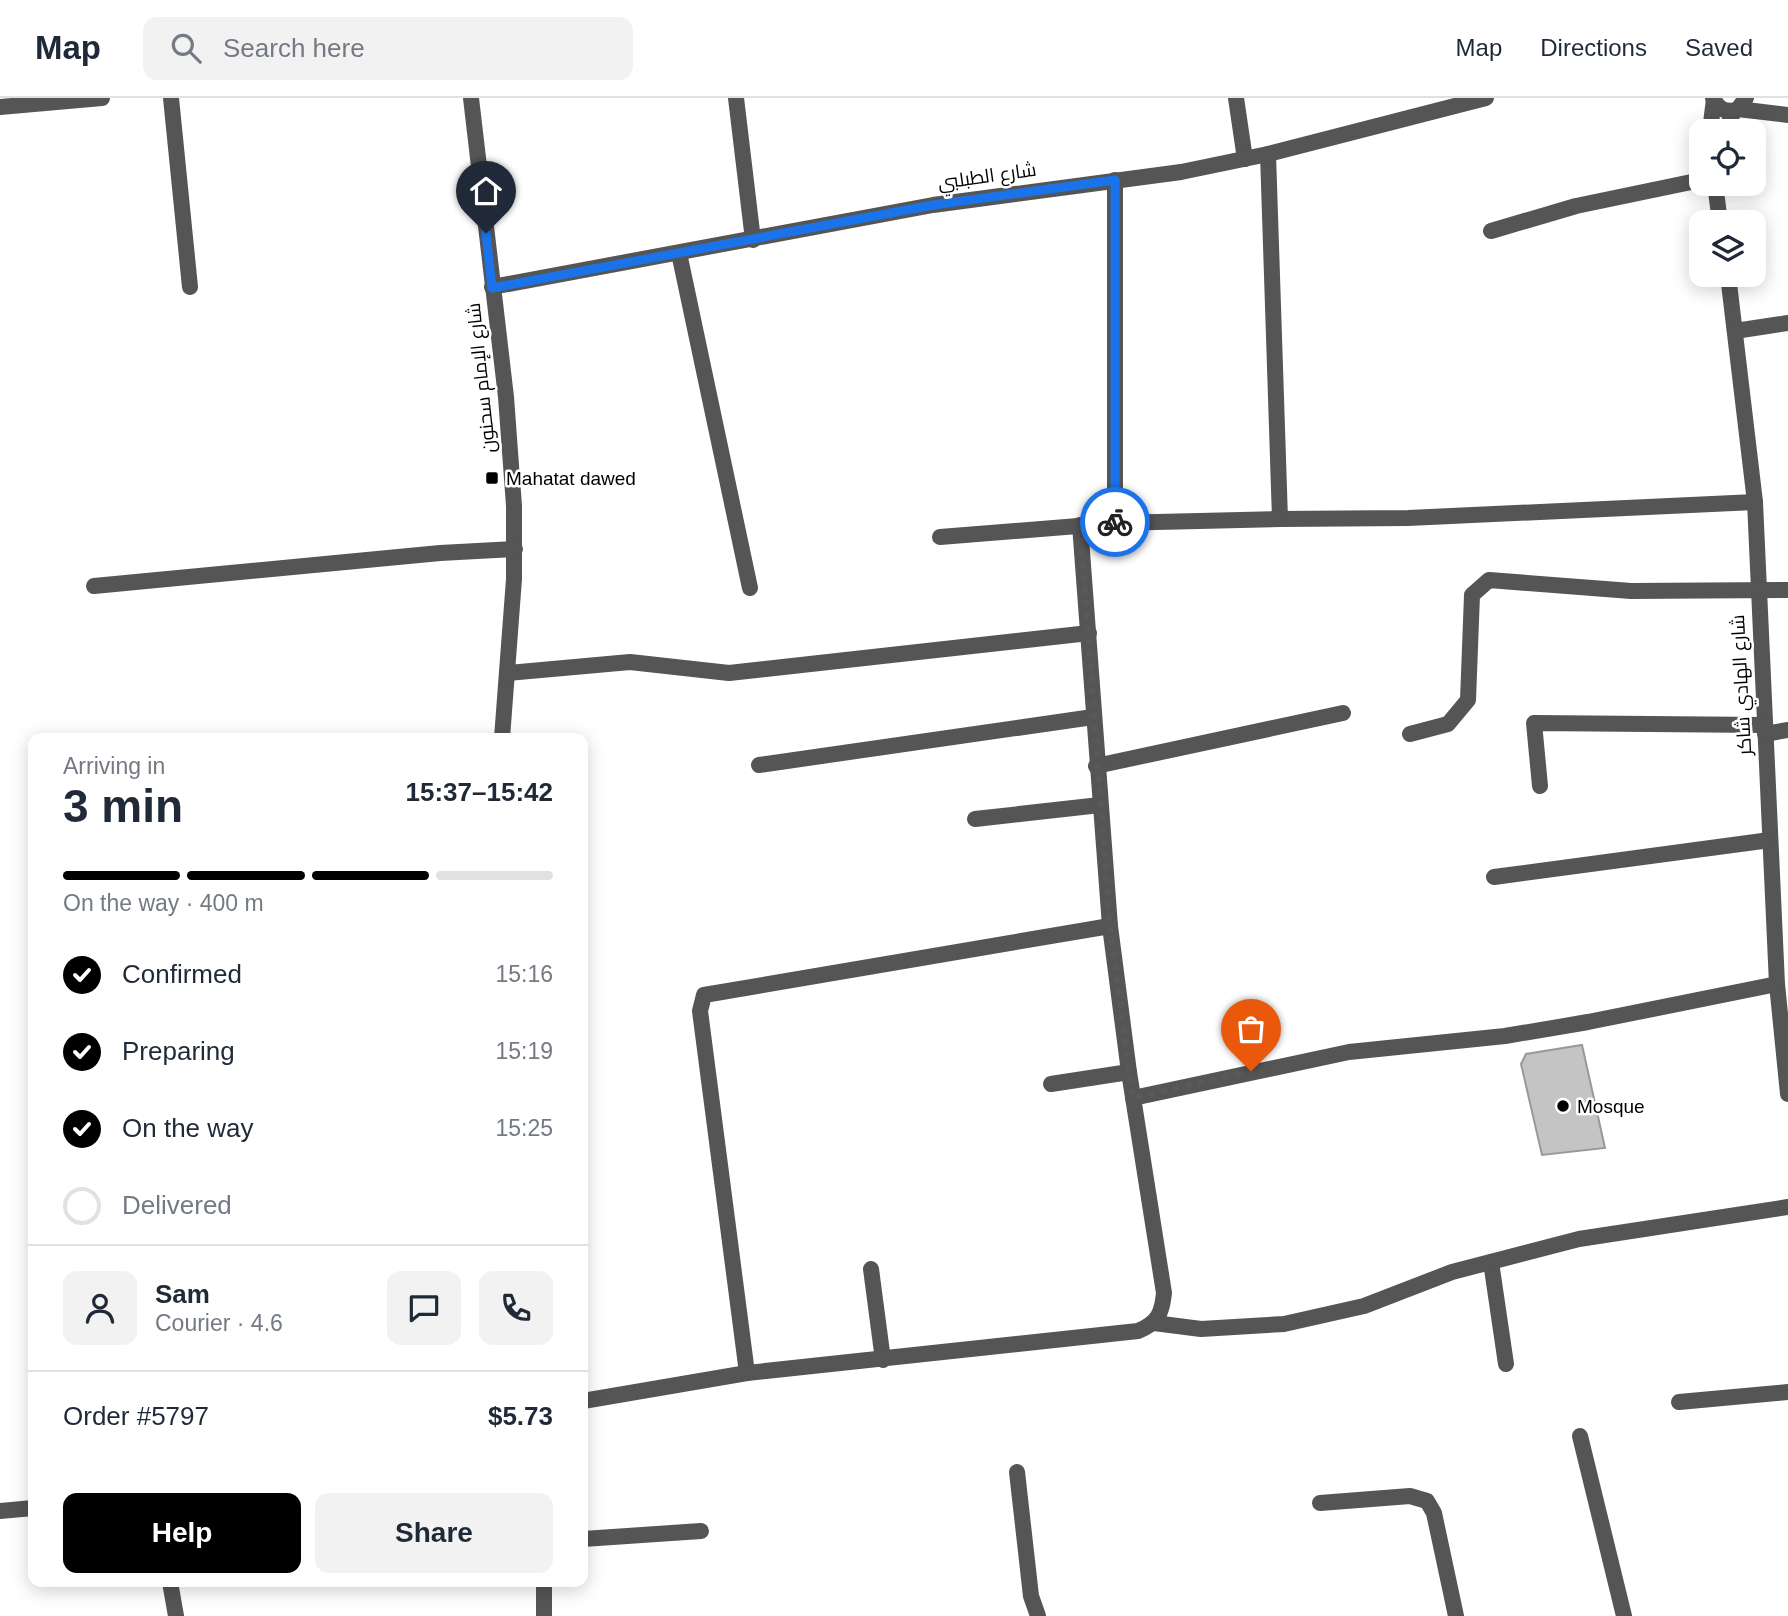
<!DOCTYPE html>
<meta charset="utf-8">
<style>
body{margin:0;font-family:Helvetica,Cairo,sans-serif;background:#f2f2f3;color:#1f2937;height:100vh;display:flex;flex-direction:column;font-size:26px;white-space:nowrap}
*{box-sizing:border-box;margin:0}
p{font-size:23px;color:#747a83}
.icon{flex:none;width:38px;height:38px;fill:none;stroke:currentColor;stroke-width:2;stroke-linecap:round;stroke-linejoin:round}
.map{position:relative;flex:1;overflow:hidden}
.side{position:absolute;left:28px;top:635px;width:560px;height:854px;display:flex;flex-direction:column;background:#fff;border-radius:14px;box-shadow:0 4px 18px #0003}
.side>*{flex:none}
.fabs{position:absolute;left:1689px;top:21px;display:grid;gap:14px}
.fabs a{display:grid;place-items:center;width:77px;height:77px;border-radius:14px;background:#fff;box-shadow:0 4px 18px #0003;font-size:35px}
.pin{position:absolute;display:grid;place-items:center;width:60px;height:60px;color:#fff;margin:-72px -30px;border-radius:50% 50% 50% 0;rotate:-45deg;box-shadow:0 0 7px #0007}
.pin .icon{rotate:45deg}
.courier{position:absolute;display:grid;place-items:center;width:70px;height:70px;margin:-35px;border:5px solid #1a73e8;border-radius:50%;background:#fff;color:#222;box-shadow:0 2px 9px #0007}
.head em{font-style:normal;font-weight:700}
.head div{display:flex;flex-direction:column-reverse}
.head{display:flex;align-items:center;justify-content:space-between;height:119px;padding:0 35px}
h1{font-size:46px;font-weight:700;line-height:52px}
.bar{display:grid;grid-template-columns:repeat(4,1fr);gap:10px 7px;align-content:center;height:84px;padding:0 35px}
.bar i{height:9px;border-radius:5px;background:#e0e1e3}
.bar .active{background:#000}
.bar p{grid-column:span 4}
.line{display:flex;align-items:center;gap:18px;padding:0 35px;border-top:2px solid #e0e1e3}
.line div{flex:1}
.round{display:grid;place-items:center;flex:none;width:74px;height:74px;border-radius:14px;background:#f2f2f3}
ol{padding:0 35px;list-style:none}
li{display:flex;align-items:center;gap:21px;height:77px}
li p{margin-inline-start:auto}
li .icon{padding:7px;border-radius:50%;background:#000;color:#fff;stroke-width:4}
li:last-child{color:#747a83}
li i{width:38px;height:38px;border:4px solid #e0e1e3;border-radius:50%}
.button{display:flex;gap:14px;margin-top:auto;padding:14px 35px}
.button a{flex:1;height:80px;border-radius:14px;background:#000;color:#fff;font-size:28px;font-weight:700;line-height:80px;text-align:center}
.button a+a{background:#f2f2f3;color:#1f2937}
header{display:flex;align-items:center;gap:42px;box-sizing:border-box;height:98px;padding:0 35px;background:#fff;border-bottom:2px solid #e0e1e3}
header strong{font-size:33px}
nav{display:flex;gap:38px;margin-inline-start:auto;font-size:24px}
.search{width:490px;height:63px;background:#f2f2f3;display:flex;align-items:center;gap:18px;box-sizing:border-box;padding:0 24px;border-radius:14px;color:#747a83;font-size:26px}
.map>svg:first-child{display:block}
</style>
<header>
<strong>Map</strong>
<div class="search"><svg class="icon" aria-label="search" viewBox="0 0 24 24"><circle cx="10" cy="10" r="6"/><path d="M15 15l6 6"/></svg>Search here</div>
<nav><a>Map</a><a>Directions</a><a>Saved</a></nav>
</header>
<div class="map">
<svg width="1788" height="1518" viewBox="0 0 1788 1518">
<rect width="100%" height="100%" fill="#fff"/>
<!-- building -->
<path fill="#c4c4c4" stroke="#999" stroke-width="2" d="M 1582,947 L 1605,1050 L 1542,1057 L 1521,966 L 1526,956 Z"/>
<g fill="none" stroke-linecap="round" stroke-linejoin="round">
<!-- minor -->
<g stroke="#555" stroke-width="16">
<path d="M 171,0 L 190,189"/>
<path d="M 471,0 L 506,299 L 514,408 L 514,481 L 502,640"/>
<path d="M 736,0 L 753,142"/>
<path d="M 1236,0 L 1245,61"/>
<path d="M 1713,0 C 1718,11 1727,16 1738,11 L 1746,0"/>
<path d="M 0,9 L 102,0"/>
<path d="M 1738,11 L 1788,17"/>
<path d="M 1710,33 L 1714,1"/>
<path d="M 1725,33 L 1734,13"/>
<path d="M 1268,56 L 1280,421 L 1408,420 L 1755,404"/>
<path d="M 1715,86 L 1720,124"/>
<path d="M 1491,133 L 1576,108 L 1701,82"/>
<path d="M 679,155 L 750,490"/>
<path d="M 1728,177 L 1755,404 L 1777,886 L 1788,996"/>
<path d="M 492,189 L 933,107 L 1181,74 L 1268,56 L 1486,0"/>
<path d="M 1735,233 L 1788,225"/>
<path d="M 1115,425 L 1280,421"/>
<path d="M 940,439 L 1115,425 L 1115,82"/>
<path d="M 94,488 L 440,455 L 515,451"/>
<path d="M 507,575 L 630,564 L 729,575 L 1089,535"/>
<path d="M 1410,636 L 1448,626 L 1468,602 L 1472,497 L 1489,482 L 1631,493 L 1788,492"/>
<path d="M 1765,636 L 1788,632"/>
<path d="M 759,667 L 1093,619"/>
<path d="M 1096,668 L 1343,615"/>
<path d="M 1540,688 L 1534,625 L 1764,627"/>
<path d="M 975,721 L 1100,707"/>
<path d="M 1494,779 L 1770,742"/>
<path d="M 1051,986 L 1129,974"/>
<path d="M 1133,1000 L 1349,954 L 1505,938 L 1588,924 L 1777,886"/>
<path d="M 1491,1164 L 1506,1266"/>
<path d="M 871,1171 L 883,1262"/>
<path d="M 1154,1225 L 1201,1231 L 1284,1226 L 1364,1208 L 1452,1174 L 1579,1141 L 1788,1109"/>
<path d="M 747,1275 L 700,913 L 704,897 L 1110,828"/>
<path d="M 583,1303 L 747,1275 L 1138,1233 C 1158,1225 1162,1215 1164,1195 L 1129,974 L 1110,828 L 1080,427"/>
<path d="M 1679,1304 L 1788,1294"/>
<path d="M 1580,1338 L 1624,1518"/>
<path d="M 1017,1374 L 1031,1498 L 1038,1518"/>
<path d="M 1320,1405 L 1410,1398 L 1427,1403 L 1434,1415 L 1456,1518"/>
<path d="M 0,1413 L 33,1410"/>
<path d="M 583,1441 L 701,1433"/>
<path d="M 170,1484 L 176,1518"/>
<path d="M 544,1484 L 544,1518"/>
</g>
</g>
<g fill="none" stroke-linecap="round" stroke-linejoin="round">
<!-- done -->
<path stroke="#595959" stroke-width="7" stroke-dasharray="0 12.6" d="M 1115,424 L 1080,427 L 1110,828 L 1133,1000 L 1251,973"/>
<!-- route -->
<path stroke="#1a73e8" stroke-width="9" d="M 486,135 L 492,190 L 933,107 L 1115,82 L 1115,424"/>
</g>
<!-- markers -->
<g fill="#000" stroke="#fff" stroke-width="2.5">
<rect x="485" y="373" width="14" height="14" rx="3.5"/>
<circle cx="1563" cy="1008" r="7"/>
</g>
<g text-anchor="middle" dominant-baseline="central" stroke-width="5" stroke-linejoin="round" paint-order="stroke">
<!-- street labels -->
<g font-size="19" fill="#000" stroke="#fff">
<text transform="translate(987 78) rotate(-8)">شارع الطبلبي</text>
<text transform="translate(481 280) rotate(-96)">شارع الإمام سحنون</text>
<text transform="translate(1741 587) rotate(-93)">شارع الهادي شاكر</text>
</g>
<!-- poi labels -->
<g font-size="19" fill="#000" stroke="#fff" text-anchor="start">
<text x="506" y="380">Mahatat dawed</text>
<text x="1577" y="1008">Mosque</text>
</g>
</g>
</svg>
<div class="fabs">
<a><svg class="icon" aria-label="locate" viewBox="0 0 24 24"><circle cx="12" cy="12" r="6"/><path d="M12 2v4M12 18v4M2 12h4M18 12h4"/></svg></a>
<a><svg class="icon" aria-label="layers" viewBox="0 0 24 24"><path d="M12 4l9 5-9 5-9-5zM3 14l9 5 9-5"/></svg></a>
</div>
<div class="pin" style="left:1251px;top:973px;background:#ea580c"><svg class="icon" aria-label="bag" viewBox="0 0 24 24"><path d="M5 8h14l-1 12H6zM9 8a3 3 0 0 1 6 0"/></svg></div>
<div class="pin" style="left:486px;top:135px;background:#1f2937"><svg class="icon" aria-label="home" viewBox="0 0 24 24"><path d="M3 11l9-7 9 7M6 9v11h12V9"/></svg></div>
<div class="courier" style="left:1115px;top:424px"><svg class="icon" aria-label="bike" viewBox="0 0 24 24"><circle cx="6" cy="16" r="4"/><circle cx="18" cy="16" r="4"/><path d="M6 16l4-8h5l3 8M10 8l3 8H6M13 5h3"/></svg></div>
<section class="side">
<div class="head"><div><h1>3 min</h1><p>Arriving in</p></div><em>15:37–15:42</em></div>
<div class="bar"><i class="active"></i><i class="active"></i><i class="active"></i><i></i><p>On the way · 400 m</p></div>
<ol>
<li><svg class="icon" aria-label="check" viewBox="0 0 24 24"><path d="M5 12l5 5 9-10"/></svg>Confirmed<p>15:16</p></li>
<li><svg class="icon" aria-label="check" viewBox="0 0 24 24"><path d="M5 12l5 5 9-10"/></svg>Preparing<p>15:19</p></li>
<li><svg class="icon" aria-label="check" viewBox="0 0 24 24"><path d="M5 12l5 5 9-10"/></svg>On the way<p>15:25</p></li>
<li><i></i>Delivered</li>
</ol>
<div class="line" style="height:126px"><a class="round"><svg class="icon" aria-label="person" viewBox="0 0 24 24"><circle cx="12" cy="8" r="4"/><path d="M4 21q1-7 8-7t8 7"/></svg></a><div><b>Sam</b><p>Courier · 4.6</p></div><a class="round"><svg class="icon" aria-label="chat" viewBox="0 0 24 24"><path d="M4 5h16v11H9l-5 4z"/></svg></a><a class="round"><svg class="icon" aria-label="phone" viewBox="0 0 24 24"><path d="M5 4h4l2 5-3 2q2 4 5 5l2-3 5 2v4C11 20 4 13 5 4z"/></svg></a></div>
<div class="line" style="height:91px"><div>Order #5797</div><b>$5.73</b></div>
<div class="button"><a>Help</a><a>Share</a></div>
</section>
</div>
